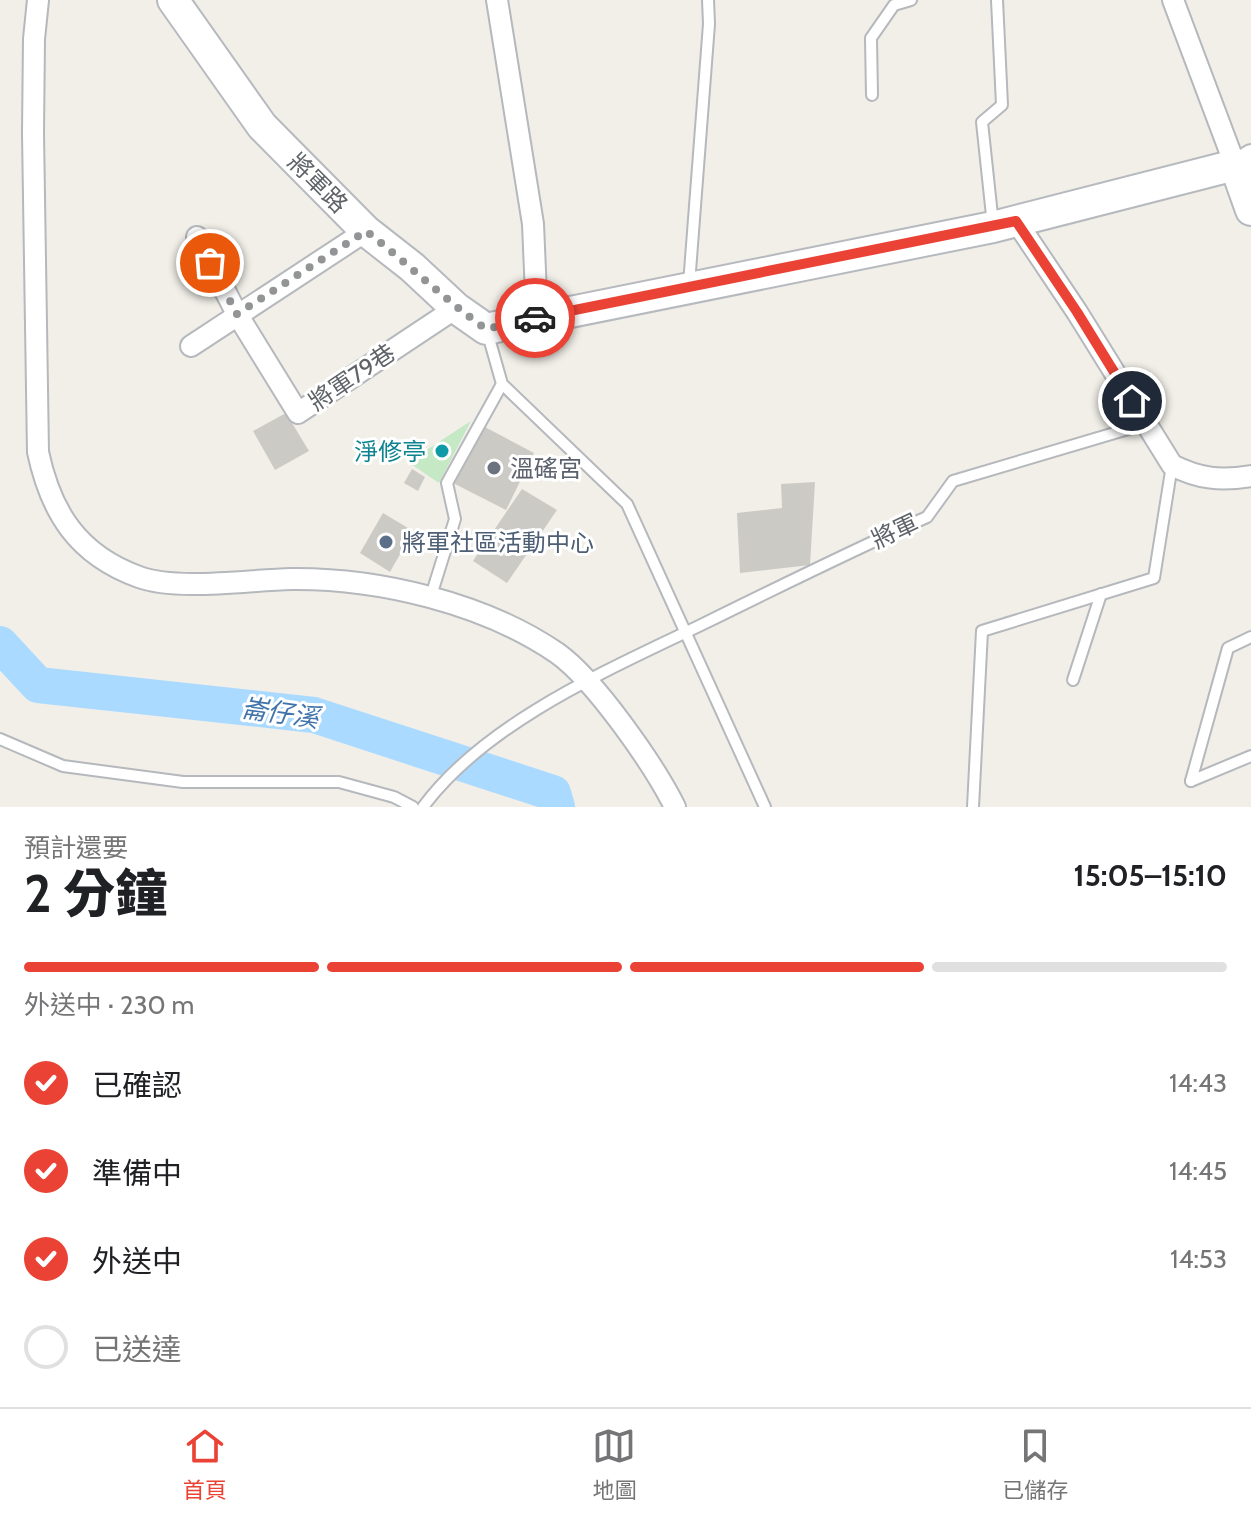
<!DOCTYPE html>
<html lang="zh-TW">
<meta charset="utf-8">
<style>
body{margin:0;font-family:Cabin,"Noto Sans TC",sans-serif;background:#f6f6f6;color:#202124;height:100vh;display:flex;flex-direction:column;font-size:30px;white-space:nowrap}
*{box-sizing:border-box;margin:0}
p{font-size:26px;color:#757577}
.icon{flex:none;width:44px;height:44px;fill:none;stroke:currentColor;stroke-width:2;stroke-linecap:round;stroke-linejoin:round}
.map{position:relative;height:807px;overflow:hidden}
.details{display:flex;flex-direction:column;background:#fff;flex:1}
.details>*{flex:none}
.pin{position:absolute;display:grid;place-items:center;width:68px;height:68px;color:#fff;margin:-34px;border:4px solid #fff;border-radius:50%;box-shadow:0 2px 8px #0007}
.courier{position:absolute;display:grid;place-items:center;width:80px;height:80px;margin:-40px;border:6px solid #ea4335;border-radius:50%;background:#fff;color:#222;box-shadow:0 2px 10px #0007}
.headline em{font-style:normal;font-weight:800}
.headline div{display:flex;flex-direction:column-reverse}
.headline{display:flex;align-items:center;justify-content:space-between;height:136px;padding:0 24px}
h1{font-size:52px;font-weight:800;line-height:60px}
.bar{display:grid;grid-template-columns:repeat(4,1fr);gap:12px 8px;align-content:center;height:96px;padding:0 24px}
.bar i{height:10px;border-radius:6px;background:#e0e0e0}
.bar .on{background:#ea4335}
.bar p{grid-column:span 4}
ol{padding:0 24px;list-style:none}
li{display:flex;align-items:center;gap:24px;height:88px}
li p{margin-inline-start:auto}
li .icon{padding:8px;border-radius:50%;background:#ea4335;color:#fff;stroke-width:4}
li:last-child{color:#757577}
li i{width:44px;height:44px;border:4px solid #e0e0e0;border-radius:50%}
.dock{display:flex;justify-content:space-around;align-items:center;height:112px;border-top:2px solid #e0e0e0;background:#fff;font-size:22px;color:#757577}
.dock a{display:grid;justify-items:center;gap:4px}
.dock .on{color:#ea4335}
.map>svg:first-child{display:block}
</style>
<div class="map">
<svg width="1251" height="807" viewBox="0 0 1251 807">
<rect width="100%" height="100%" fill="#f1efe8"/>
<!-- green -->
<path fill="#c5e8c5" d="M 471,421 L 439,483 L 408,462 Z"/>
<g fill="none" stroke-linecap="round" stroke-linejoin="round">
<!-- river -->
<path stroke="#aadaff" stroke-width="36" d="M 0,644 L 38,685 L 314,715 L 553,793 L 557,807"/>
</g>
<!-- building -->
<g fill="#cccac5">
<path d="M 286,413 L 309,451 L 275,470 L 253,431 Z"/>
<path d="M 483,426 L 534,453 L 506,510 L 453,483 Z"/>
<path d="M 412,469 L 425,477 L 418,491 L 404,483 Z"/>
<path d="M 815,482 L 810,565 L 740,573 L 737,513 L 782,508 L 781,484 Z"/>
<path d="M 522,489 L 557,510 L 507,583 L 473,561 Z"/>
<path d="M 383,513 L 413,531 L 390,572 L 360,553 Z"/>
</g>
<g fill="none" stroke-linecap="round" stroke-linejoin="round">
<defs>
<g id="service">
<path d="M 872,95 L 871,38 L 894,5 L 911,0"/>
<path d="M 993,225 L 982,122 L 1002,105 L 997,0"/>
<path d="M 689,284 L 709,24 L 708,0"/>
<path d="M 487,331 L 502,384 L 627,504 L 765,807"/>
<path d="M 430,599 L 455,519 L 447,483 L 502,384"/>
<path d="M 1073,680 L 1101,594"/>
<path d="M 0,739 L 63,766 L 183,782 L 339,782 L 394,797 L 413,807"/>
<path d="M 1191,781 L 1228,648 L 1251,637"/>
<path d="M 1191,781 L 1251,756"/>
<path d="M 423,807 C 486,722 608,670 701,625 C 776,588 851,551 927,517 L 953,481 L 1145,424"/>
<path d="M 973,807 L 982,631 L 1154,578 L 1172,465"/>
</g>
<g id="minor">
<path d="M 38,0 L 34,39 L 33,133 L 38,452 C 51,513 78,555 139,577 C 178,591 248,580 291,579 C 378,578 484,603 557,653 C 595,680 654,765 675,807"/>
<path d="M 497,0 L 533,224 L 537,318"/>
<path d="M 1173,0 L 1235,165 L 1251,155"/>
<path d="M 1016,221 L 1077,312 L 1172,465 C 1199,479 1221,481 1251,476"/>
<path d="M 197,237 L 237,314 L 298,413 L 456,308"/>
<path d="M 191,346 L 366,231"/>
</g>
<path id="secondary" d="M 173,0 L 262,126 L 366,231 L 412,267 L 456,308 L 486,329 L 993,227 L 1235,165 L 1251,210"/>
</defs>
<!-- service casing -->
<use href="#service" stroke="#b5b8bc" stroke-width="14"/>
<!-- minor casing -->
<use href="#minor" stroke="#b5b8bc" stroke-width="24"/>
<!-- secondary casing -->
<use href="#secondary" stroke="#b6babf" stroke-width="34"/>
<!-- service -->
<use href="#service" stroke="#fff" stroke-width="10"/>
<!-- minor -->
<use href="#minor" stroke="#fff" stroke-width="20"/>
<!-- secondary -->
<use href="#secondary" stroke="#fff" stroke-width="30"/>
</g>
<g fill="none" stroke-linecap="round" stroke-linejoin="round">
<!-- done -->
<path stroke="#929495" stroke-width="8" stroke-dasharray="0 14.4" d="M 210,263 L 237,314 L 366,231 C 407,263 444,299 486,329 L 535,318"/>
<!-- route -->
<path stroke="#ea4335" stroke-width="10" d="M 535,318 L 1016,221 L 1077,312 L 1132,401"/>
</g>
<!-- markers -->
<circle fill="#0f9aa8" stroke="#fff" stroke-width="3" cx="442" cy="451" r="8"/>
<circle fill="#6b7280" stroke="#fff" stroke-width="3" cx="494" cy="468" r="8"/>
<circle fill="#5c6f8a" stroke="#fff" stroke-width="3" cx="386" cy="542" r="8"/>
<g text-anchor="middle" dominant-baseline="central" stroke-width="6" stroke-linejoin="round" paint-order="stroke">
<!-- street labels -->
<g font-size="24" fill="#5f6368" stroke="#fff">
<text transform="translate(318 183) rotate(45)">將軍路</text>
<text transform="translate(352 377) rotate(-34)">將軍79巷</text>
<text transform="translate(895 531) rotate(-25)">將軍</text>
</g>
<!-- culture labels -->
<g font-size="24" fill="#0d838f" stroke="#fff" text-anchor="end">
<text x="426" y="451">淨修亭</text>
</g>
<!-- worship labels -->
<g font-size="24" fill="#5b616d" stroke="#fff" text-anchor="start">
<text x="510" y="468">溫磘宮</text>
</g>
<!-- service labels -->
<g font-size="24" fill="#4e5e75" stroke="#fff" text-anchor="start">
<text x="402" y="542">將軍社區活動中心</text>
</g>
<!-- water labels -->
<g font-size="26" font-style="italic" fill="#4174aa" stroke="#fff">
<text transform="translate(280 713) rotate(8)">崙仔溪</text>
</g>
</g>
</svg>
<div class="pin" style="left:210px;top:263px;background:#ea580c"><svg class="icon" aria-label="bag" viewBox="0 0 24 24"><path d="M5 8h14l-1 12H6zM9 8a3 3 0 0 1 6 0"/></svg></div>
<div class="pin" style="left:1132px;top:401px;background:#1f2937"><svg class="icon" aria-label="home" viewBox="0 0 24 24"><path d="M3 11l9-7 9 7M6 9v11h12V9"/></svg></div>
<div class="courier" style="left:535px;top:318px"><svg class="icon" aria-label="car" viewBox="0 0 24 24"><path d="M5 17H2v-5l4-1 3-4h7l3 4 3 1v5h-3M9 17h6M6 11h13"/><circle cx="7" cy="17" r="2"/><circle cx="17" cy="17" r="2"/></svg></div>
</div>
<section class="details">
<div class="headline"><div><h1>2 分鐘</h1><p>預計還要</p></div><em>15:05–15:10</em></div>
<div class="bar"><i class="on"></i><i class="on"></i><i class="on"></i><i></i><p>外送中 · 230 m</p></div>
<ol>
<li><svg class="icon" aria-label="check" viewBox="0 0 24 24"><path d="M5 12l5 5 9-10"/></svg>已確認<p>14:43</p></li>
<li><svg class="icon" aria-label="check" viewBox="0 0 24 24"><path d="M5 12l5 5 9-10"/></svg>準備中<p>14:45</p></li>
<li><svg class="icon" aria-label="check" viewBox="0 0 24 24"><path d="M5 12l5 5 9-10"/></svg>外送中<p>14:53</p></li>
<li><i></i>已送達</li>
</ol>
</section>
<nav class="dock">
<a class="on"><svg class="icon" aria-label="home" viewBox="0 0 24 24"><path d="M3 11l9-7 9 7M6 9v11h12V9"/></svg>首頁</a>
<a><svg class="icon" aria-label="map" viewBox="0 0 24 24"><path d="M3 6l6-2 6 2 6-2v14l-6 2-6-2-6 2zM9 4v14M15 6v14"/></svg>地圖</a>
<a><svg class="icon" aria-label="saved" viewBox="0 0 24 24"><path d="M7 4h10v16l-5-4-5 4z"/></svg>已儲存</a>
</nav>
